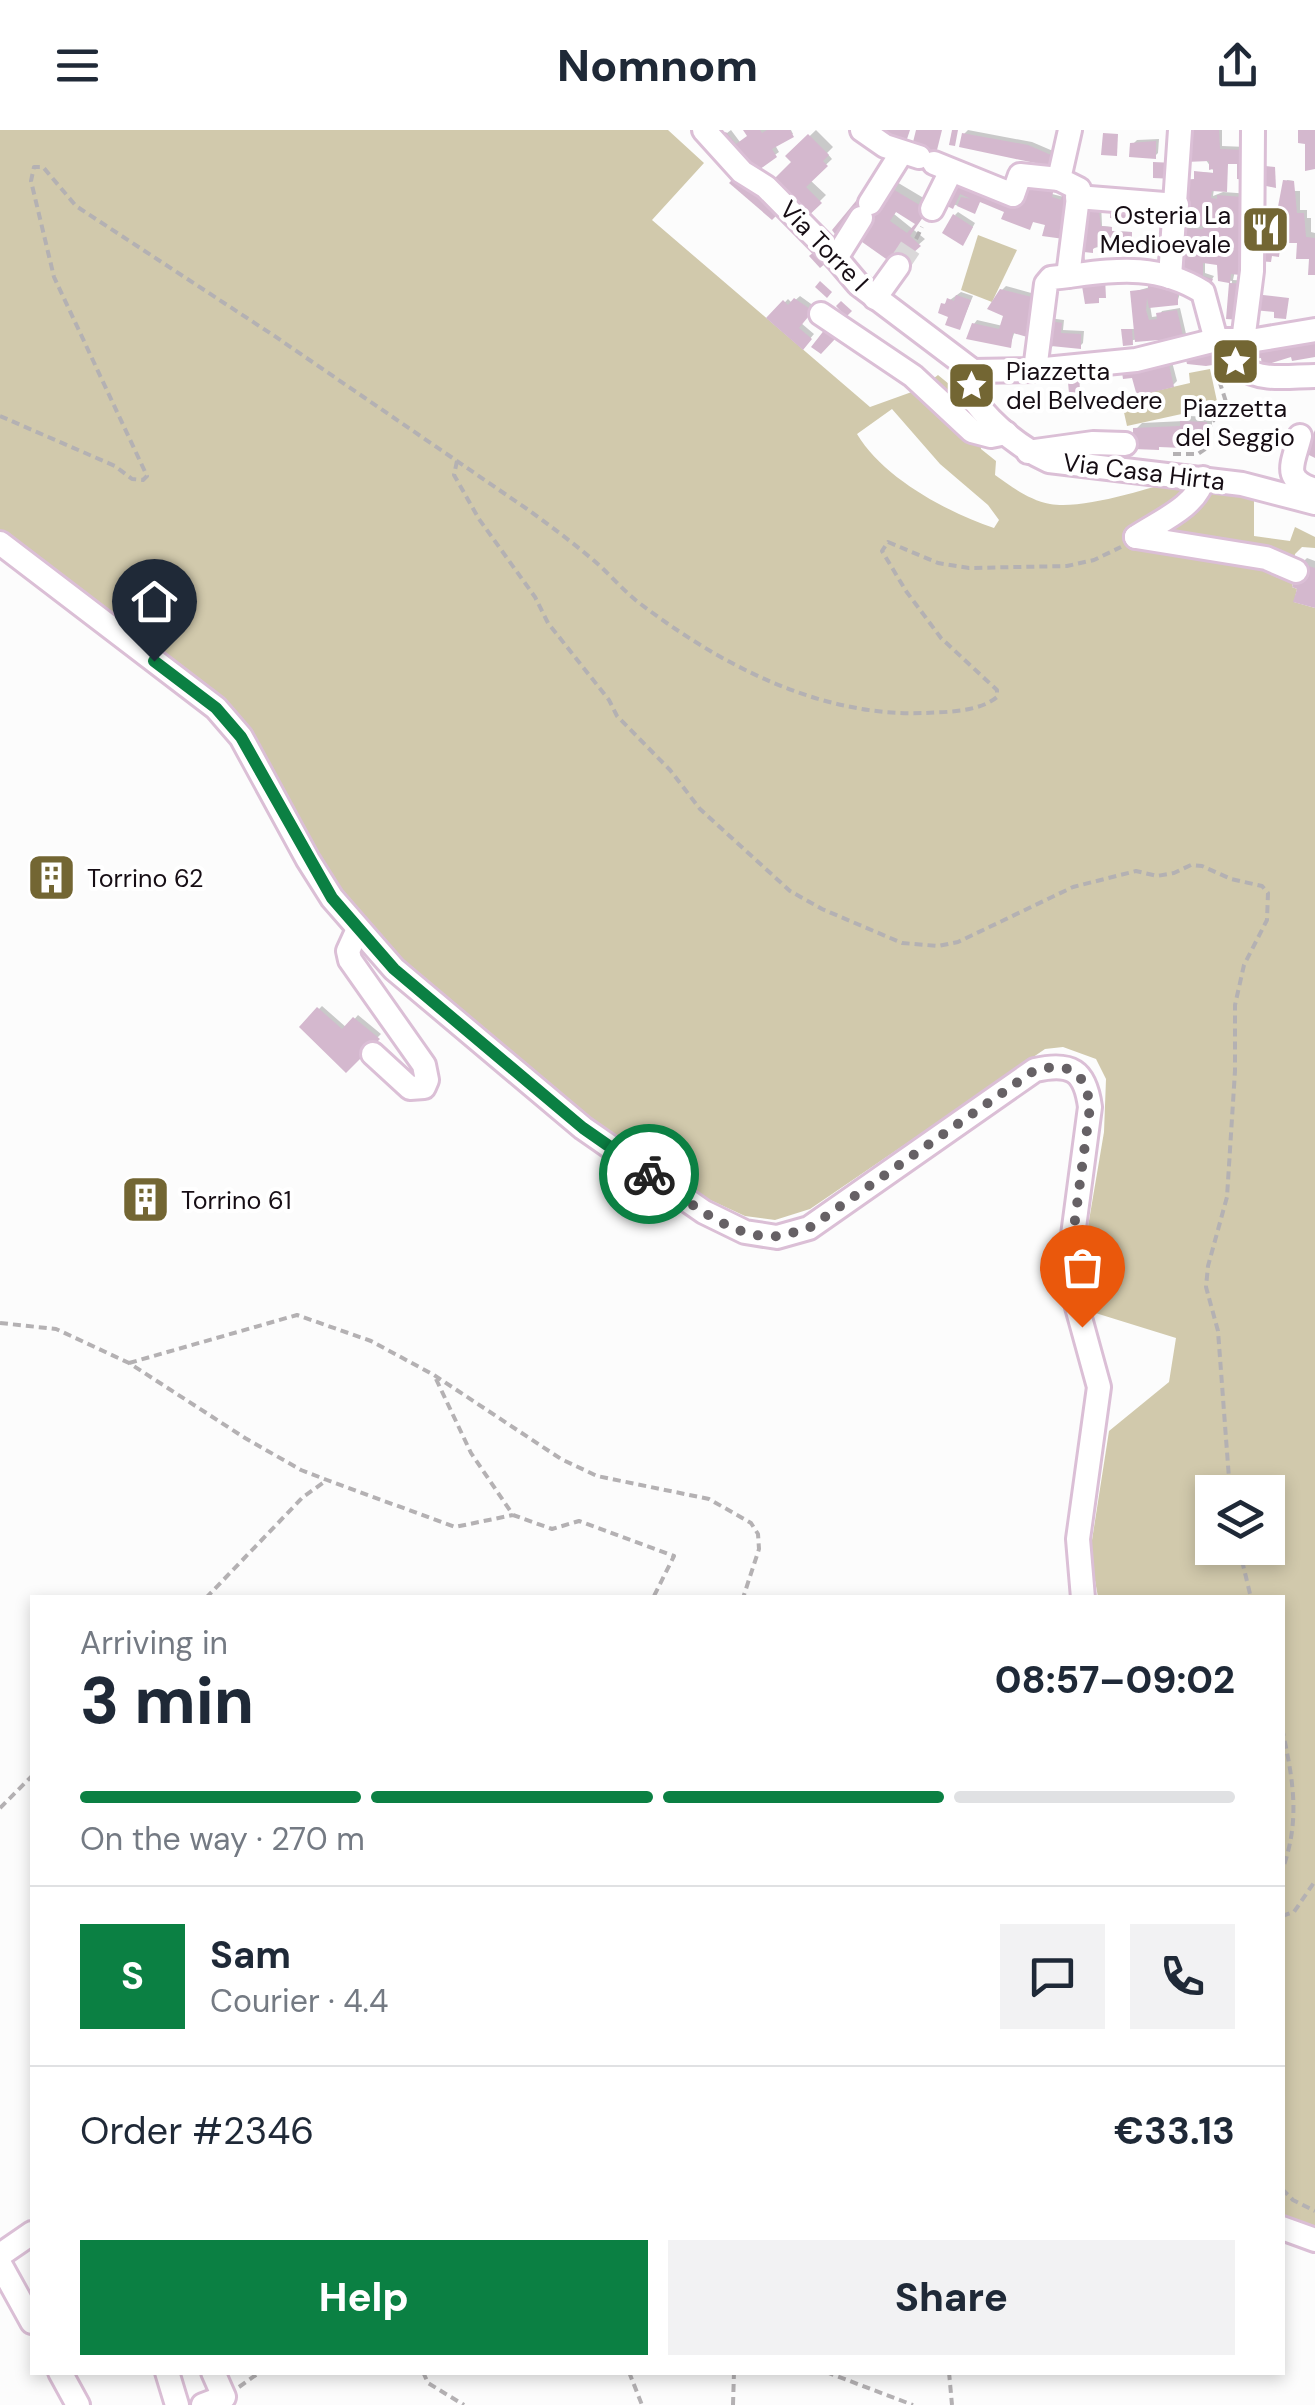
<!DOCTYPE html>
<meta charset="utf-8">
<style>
body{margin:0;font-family:"DM Sans",sans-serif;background:#f2f2f3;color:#1f2937;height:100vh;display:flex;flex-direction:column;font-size:38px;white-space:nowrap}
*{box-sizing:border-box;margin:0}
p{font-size:32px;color:#747a83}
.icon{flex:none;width:55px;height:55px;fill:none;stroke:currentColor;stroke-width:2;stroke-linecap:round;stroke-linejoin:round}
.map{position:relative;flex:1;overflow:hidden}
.drawer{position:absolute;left:30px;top:1465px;width:1255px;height:780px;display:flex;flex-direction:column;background:#fff;border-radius:0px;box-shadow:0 5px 15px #0003}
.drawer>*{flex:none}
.tools{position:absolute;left:1195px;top:1345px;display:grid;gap:20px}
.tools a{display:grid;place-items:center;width:90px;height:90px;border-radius:0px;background:#fff;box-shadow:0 5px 15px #0003;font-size:50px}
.pin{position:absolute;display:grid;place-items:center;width:85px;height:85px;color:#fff;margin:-102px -42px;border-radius:50% 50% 50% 0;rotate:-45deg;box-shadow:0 0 10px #0007}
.pin .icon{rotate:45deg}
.courier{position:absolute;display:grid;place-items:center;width:100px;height:100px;margin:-50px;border:8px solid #0b8043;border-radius:50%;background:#fff;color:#222;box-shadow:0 2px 12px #0007}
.summary em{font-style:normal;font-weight:800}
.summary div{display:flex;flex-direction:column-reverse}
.summary{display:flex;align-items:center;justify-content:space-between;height:170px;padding:0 50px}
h1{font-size:65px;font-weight:800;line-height:75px}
.bar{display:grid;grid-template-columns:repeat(4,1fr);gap:15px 10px;align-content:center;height:120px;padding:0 50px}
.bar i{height:12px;border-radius:8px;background:#e0e1e3}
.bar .current{background:#0b8043}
.bar p{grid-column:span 4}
.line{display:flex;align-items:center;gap:25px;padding:0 50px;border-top:2px solid #e0e1e3}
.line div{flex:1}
.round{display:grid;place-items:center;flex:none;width:105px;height:105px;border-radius:0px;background:#f2f2f3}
.button{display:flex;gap:20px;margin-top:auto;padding:20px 50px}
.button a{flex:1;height:115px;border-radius:0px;background:#0b8043;color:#fff;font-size:40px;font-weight:800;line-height:115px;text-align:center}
.button a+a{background:#f2f2f3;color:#1f2937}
header{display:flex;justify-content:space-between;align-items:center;height:130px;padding:0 50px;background:#fff;font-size:45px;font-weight:800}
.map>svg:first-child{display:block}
</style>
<header><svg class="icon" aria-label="menu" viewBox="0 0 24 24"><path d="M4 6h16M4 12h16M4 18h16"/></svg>Nomnom<svg class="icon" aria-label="share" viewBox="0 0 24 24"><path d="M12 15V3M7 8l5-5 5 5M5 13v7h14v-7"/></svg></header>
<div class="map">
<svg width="1315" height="2275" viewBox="0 0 1315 2275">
<rect width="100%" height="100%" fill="#fcfcfc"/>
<!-- green -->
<g fill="#d1c9ac" fill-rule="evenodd">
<path d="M 0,0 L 668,0 L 704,33 L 652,90 L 870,277 L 920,259 L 938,245 L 955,259 L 951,268 L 980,308 L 981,319 L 996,331 L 995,345 C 1012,357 1029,370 1050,374 C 1084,380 1148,358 1182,349 L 1195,357 L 1126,406 L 1272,439 L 1276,447 L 1293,453 L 1292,457 L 1297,459 L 1294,472 L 1315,478 L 1315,2100 L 1283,2085 L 1282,1468 L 1098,1467 L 1090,1423 L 1109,1301 L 1169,1252 L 1176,1208 L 1089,1181 L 1082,1132 L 1104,1002 L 1106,949 L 1096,929 L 1063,917 L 1045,919 L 810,1079 L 775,1090 L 745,1086 L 695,1063 L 625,1014 L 513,928 L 422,850 L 369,797 L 337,757 L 299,697 L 232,576 L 0,402 ZM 892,279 L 940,334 L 988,375 L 999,390 L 994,398 C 947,382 883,348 857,304 ZM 1212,1362 L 1268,1362 L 1268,1418 L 1212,1418 Z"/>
<path d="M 978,105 L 1017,120 L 992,172 L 961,160 Z"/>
<path d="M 1210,239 L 1218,276 L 1127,296 L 1121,269 L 1190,253 L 1189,243 Z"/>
<path d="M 1211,354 L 1254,363 L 1254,406 L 1290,411 L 1295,397 L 1315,407 L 1315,418 L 1302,417 L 1295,424 L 1294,430 L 1153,402 Z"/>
</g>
<!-- shadow -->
<g fill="#0003">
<path d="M 731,0 L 740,12 L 750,6 L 746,0 L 791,0 L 793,4 L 775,15 L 779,22 L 755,39 L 723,6 Z"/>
<path d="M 816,0 L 833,17 L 827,23 L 832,29 L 810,50 L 826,65 L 804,87 L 794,32 L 789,26 Z"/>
<path d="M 968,0 L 1032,12 L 1060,24 L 1043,33 L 964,4 Z"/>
<path d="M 1185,0 L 1222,0 L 1222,16 L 1247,17 L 1240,35 L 1228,31 L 1214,59 L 1213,66 L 1223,62 L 1251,64 L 1233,150 L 1250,151 L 1229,186 L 1232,151 L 1221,149 L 1219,133 L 1205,131 L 1205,143 L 1214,146 L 1208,156 L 1180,119 L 1184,115 L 1199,116 L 1200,109 L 1182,99 L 1188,93 L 1197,42 L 1215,43 Z"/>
<path d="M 1159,9 L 1158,23 L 1155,26 L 1133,14 L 1137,10 Z"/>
<path d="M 955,46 L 1052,64 L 1064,67 L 1048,94 L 1034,90 L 1029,97 L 1007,81 L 981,69 L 974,81 L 943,71 Z"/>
<path d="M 1287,50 L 1294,51 L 1293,61 L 1300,61 L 1300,80 L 1307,80 L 1307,88 L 1311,88 L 1311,102 L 1315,103 L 1315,143 L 1312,123 L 1300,111 L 1278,107 L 1278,113 L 1284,113 L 1284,118 L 1278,124 L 1272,124 L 1260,82 L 1266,76 L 1281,77 Z"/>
<path d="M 895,51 L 932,73 L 918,93 L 897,80 L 894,84 L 925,109 L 910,122 L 917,126 L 911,133 L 858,107 Z"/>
<path d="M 1101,71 L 1102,96 L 1112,97 L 1112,101 L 1132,102 L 1132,113 L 1084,119 L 1083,130 L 1096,132 L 1074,138 Z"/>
<path d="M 958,82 L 975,93 L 966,109 L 955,85 Z"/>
<path d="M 1006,156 L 1042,166 L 1015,201 L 1010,215 L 974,194 L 977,190 L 1003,196 L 1006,185 L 1002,160 Z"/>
<path d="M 1150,157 L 1181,160 L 1177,173 L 1150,175 L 1152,187 L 1159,186 L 1162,181 L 1180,178 L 1187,208 L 1161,207 L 1133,210 L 1132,213 L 1125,199 L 1137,199 L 1133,162 Z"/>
<path d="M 961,162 L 973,166 L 960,197 L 943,175 Z"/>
<path d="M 800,166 L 814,176 L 801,193 L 814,204 L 803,217 L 770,188 L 788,169 L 792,173 Z"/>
<path d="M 1049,188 L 1064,190 L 1063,200 L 1084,201 L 1083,213 L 1080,216 L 1054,214 L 1050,220 Z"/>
<path d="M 1170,224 L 1177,251 L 1173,255 L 1134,245 Z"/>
<path d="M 1189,286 L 1212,287 L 1212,305 L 1206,311 L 1187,310 L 1182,315 L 1136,299 L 1142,293 L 1184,291 Z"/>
<path d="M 1307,428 L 1315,431 L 1315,475 L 1301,434 Z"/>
<path d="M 322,876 L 347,898 L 358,885 L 381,904 L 346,939 L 302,896 Z"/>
</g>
<!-- building -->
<g fill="#d4b8ce" fill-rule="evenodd">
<path d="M 743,0 L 760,0 L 762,3 L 767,0 L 790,0 L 794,7 L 772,19 L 777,27 L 756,42 L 720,6 L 726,2 L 736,14 L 747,6 Z"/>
<path d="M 876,0 L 910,0 L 907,9 L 913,12 L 916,0 L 942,0 L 933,36 Z"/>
<path d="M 952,0 L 958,0 L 955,16 L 949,15 Z"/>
<path d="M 1183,0 L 1219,0 L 1220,19 L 1245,20 L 1248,50 L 1237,49 L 1237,34 L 1228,34 L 1227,62 L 1212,61 L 1211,68 L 1217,69 L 1217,65 L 1242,67 L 1249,146 L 1231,144 L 1230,153 L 1247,154 L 1243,190 L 1226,189 L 1229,153 L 1218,151 L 1217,135 L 1203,133 L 1203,146 L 1213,149 L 1208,160 L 1176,149 L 1178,118 L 1196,118 L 1197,112 L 1179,111 L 1180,98 L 1203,99 L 1203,96 L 1180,95 L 1181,50 L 1194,49 L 1194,41 L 1213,43 L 1213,39 L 1209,40 L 1209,31 L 1186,32 Z"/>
<path d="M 1298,0 L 1315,0 L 1315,39 L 1305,41 L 1305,14 L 1298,13 Z"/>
<path d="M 962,3 L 1028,15 L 1058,28 L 1054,44 L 1038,42 L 1040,34 L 959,17 Z"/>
<path d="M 1103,3 L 1118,4 L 1117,26 L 1101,25 Z"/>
<path d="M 808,4 L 829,25 L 823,31 L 828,36 L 806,57 L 822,73 L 804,90 L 769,54 L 791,32 L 785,26 Z"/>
<path d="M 1156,11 L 1156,29 L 1129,27 L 1130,13 Z"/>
<path d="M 1153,32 L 1175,33 L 1175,49 L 1153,48 Z"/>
<path d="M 1257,35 L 1275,37 L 1276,58 L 1257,54 Z"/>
<path d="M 739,43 L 782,80 L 772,90 L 729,53 Z"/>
<path d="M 953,44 L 963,57 L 974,62 L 977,54 L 1023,49 L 1054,58 L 1052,67 L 1061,70 L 1064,54 L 1074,60 L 1064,109 L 1042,106 L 1045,95 L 1033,92 L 1030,100 L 1001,89 L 1004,82 L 980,72 L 975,84 L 957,76 L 961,67 L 971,69 L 960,64 L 953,79 L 939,72 Z"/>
<path d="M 1283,50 L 1294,51 L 1297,83 L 1304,83 L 1306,107 L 1315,108 L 1315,145 L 1308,145 L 1309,129 L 1296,129 L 1297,113 L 1283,113 L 1283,109 L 1274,109 L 1273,118 L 1280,118 L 1279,127 L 1272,126 L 1271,132 L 1257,131 L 1258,81 L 1277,82 Z"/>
<path d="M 891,58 L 928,80 L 910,106 L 921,116 L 906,129 L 913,132 L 906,143 L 855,107 L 842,114 L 832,100 L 860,66 L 873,76 ZM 896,82 L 915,94 L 907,103 L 890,91 Z"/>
<path d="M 1080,72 L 1098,74 L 1101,96 L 1112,97 L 1112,101 L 1132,102 L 1132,116 L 1098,116 L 1093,119 L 1093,123 L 1084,122 L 1085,132 L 1096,132 L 1072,140 Z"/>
<path d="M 1111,75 L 1174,79 L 1174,94 L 1110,88 Z"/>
<path d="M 953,84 L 973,97 L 963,116 L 942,103 Z"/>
<path d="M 1141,110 L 1171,112 L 1169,126 L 1140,126 Z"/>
<path d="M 820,117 L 832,128 L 820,138 L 809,126 Z"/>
<path d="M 1105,147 L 1106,168 L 1099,168 L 1099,173 L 1085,174 L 1081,150 Z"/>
<path d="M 820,151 L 832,162 L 827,168 L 815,157 Z"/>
<path d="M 1169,152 L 1170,162 L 1178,163 L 1178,175 L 1149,178 L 1147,168 L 1146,180 L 1149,190 L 1157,189 L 1156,183 L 1177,180 L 1185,214 L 1161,220 L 1159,210 L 1135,212 L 1130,161 L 1148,159 L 1148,154 Z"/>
<path d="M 1000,159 L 1040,169 L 1034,209 L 1013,203 L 1011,218 L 966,209 L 972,193 L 999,199 L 1003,186 L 987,179 Z"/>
<path d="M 1254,164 L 1289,168 L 1286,189 L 1274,188 L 1274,182 L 1253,180 Z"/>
<path d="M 956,165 L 971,170 L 960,200 L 945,195 L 948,187 L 938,183 L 941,173 L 945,174 L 947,168 L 954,171 Z"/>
<path d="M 794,168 L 813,181 L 799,198 L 812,209 L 803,220 L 766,188 L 783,170 L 788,175 Z"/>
<path d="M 841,171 L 852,181 L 846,187 L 836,176 Z"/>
<path d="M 1043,190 L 1062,193 L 1061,203 L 1081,204 L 1081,219 L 1051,216 L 1051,223 L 1041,223 Z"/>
<path d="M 829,194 L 848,208 L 843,215 L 835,209 L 821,224 L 811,217 Z"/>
<path d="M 1121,199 L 1132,199 L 1133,215 L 1123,216 Z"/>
<path d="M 1315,204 L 1315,227 L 1292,231 L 1291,227 L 1262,236 L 1261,228 L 1249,230 L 1249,214 Z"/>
<path d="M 1217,215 L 1219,234 L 1206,236 L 1187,234 L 1184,222 Z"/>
<path d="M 1167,226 L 1174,257 L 1137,266 L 1132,248 L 1123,249 L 1121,236 Z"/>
<path d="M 1079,241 L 1080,262 L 1069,263 L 1067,242 Z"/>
<path d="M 1180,291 L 1207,292 L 1207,313 L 1183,313 L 1183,318 L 1159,317 L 1159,320 L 1133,319 L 1133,298 L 1180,296 Z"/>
<path d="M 1315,300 L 1315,328 L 1305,323 Z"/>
<path d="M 1299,433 L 1315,438 L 1315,478 L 1293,472 L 1297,459 L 1292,457 Z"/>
<path d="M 317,877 L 342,899 L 353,887 L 380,909 L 346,943 L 299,897 Z"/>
</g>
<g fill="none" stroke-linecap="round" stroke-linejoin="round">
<!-- minor-tunnel -->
<path stroke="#dad8d9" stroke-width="22" stroke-dasharray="22 11" stroke-linecap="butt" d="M 898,136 L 916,109"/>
<defs>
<g id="minor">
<path d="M 704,0 L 742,42 L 766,57 L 836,128 L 858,154 L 973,241 L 1035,240 L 1136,230 L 1216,210 L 1256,210 L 1315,200"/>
<path d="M 862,0 L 885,16 L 919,27"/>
<path d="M 934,33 L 1013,65 L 1020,45 L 1059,49"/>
<path d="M 1077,67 L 1177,75"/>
<path d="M 870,73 L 902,22"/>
<path d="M 932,79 L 951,41"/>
<path d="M 836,128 L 861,88"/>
<path d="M 1068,146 L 1079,59 L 1059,49 L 1070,0"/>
<path d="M 1170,147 L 1180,0"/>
<path d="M 875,168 L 898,136"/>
<path d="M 821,184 L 913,246 L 972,301 L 991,306 L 1006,303"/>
<path d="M 1236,210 L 1241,237 C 1261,252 1291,246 1315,246"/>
<path d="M 1243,211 L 1252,141 L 1253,0"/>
<path d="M 1035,240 L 1046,154 L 1051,148 C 1107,142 1152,130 1203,162 L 1216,210"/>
<path d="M 973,241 L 971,267 C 992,294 1018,317 1049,331 L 1242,354 L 1315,373"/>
<path d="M 1300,306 C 1293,334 1281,349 1315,360"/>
<path d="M 1028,322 L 1093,313 L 1125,314"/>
<path d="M 1136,407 L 1266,428 L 1296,441"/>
<path d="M 1136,407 C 1158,392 1198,376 1203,348"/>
<path d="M 0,413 L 216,578 L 241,607 L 308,730 L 332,768 L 394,839 L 583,998 L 704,1082 L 745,1102 L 777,1107 L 809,1098 L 1035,940 C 1071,932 1085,940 1090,977 L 1071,1120 L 1074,1166 L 1099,1257 L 1078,1409 L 1083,1468"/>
<path d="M 358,799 L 348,821 L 350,830 L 424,935 L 427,950 L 424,957 L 410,958 L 373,924"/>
<path d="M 1282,2098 L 1315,2110"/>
<path d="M 0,2125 L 32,2103"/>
<path d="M 0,2134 L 32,2192"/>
<path d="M 60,2242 L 78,2275"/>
<path d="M 167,2242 L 177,2275"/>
<path d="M 203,2275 L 224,2267 L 213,2242"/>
</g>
</defs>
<!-- minor casing -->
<use href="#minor" stroke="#dbbfd6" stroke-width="28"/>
<!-- path -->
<g stroke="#b4b1b3" stroke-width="4" stroke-dasharray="8 5" stroke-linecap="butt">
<path d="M 916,109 L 922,97"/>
<path d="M 0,286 L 115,336 L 132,349 L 143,350 L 147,346 L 54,147 L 31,51 L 34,37 L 43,37 L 76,76 L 273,205 L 527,379 C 552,397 576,415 599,435 C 612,447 624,461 638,472 C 719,534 819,587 924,583 C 947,582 979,582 997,567 L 997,560 L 941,508 L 906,461 L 882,421 L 888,412 L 938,433 L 969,438 L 1067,436 L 1094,430 L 1121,417"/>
<path d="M 1173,324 L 1198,324 L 1211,315 L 1211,293 L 1227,275 L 1219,250 L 1224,246"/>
<path d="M 457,331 L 454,345 L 479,389 L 535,467 L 548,493 L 609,570 L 617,586 L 670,640 L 700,679 L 790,761 L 822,779 L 902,813 L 938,816 L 958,812 L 1073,757 L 1136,741 L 1157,746 L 1174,743 L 1191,735 L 1202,736 L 1231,749 L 1262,756 L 1268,763 L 1267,790 L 1244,835 L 1235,875 L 1235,941 L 1227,1067 L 1208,1136 L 1206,1157 L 1218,1201 L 1230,1362"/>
<path d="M 0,1193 L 56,1199 L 129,1233 L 245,1308 L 301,1340 L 327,1350 L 455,1397 L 513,1385"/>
<path d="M 129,1233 L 297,1185 L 371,1211 L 434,1245 L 561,1329 L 597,1346 L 709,1369 L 751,1393 L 758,1404 L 759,1419 L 743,1468"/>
<path d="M 436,1249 L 471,1323 L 513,1385 L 552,1399 L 579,1391 L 674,1426 L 653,1468"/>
<path d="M 1239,1418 L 1251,1468"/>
<path d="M 206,1468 L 303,1367 L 327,1350"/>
<path d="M 1282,1598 C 1293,1650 1301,1689 1282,1741"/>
<path d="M 0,1678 L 32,1646"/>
<path d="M 1282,1786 L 1294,1782 L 1315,1751"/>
<path d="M 1282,2059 L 1293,2070 L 1315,2081"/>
<path d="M 423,2242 L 428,2253 L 464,2275"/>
<path d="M 629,2242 L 642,2275"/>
<path d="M 826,2242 L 913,2275"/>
<path d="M 949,2242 L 952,2275"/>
<path d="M 239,2257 L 260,2242"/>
<path d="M 733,2275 L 734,2242"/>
</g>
<!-- minor -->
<use href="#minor" stroke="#fff" stroke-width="22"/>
</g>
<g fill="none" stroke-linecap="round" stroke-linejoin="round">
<!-- done -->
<path stroke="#666165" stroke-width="10" stroke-dasharray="0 18" d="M 649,1044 C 685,1068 732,1111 778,1106 C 788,1105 799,1100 809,1098 L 1035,940 C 1071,932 1085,941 1090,977 L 1071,1120 L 1074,1166 L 1082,1197"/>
<!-- route -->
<path stroke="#0b8043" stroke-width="12" d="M 154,531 L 216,578 L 241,607 L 332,768 L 394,839 L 583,998 L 649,1044"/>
</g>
<!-- icons -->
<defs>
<symbol id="restaurant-square" viewBox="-11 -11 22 22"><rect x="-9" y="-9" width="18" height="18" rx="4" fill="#736633" stroke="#fff"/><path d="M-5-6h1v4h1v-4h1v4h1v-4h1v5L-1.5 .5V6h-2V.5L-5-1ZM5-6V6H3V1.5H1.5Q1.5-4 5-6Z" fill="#fff"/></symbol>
<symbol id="sight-square" viewBox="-11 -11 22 22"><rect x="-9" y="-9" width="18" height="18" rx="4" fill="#736633" stroke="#fff"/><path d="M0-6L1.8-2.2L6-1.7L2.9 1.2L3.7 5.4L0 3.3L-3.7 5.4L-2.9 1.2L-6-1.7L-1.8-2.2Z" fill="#fff"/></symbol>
<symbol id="building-square" viewBox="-11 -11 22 22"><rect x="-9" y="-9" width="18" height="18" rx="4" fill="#736633" stroke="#fff"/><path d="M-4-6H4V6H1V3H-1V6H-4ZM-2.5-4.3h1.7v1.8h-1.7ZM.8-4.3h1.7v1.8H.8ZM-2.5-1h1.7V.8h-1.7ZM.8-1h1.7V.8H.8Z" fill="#fff"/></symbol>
</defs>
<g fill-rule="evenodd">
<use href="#restaurant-square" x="1238" y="72" width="55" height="55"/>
<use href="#sight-square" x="1208" y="204" width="55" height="55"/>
<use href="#sight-square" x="944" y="228" width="55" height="55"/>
<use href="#building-square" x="24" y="720" width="55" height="55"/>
<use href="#building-square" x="118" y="1042" width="55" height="55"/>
</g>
<g text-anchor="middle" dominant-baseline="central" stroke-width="8" stroke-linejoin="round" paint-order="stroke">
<!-- poi labels -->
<g font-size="25" fill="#160d14" stroke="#fff" text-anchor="start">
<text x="1231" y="85" text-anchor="end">Osteria La<tspan x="1231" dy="29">Medioevale</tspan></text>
<text x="1006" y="241">Piazzetta<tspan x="1006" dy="29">del Belvedere</tspan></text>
<text x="1235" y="278" text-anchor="middle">Piazzetta<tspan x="1235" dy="29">del Seggio</tspan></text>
<text x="87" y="748">Torrino 62</text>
<text x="181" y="1070">Torrino 61</text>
</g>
<!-- street labels -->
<g font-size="25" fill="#160d14" stroke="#fff">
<text transform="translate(824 116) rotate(46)">Via Torre I</text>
<text transform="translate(1144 342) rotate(7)">Via Casa Hirta</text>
</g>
</g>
</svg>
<div class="tools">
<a><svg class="icon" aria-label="layers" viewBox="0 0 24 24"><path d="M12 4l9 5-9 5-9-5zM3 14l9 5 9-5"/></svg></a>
</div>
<div class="pin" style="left:1082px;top:1197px;background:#ea580c"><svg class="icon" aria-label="bag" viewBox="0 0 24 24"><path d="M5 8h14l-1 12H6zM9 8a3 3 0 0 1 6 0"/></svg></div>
<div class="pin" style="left:154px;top:531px;background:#1f2937"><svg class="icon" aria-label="home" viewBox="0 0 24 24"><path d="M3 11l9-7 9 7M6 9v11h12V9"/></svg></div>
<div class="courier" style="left:649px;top:1044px"><svg class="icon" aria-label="bike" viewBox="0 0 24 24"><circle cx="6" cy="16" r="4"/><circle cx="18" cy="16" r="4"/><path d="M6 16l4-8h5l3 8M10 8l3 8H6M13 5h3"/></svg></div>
<section class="drawer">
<div class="summary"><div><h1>3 min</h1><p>Arriving in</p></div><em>08:57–09:02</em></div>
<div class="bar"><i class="current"></i><i class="current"></i><i class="current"></i><i></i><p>On the way · 270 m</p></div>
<div class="line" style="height:180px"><b class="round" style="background:#0b8043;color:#fff">S</b><div><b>Sam</b><p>Courier · 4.4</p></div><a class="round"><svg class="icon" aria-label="chat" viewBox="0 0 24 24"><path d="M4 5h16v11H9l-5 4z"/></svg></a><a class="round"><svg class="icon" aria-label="phone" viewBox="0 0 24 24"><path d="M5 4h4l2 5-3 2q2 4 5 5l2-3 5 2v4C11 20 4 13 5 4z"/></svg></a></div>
<div class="line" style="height:130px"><div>Order #2346</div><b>€33.13</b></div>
<div class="button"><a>Help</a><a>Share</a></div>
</section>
</div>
